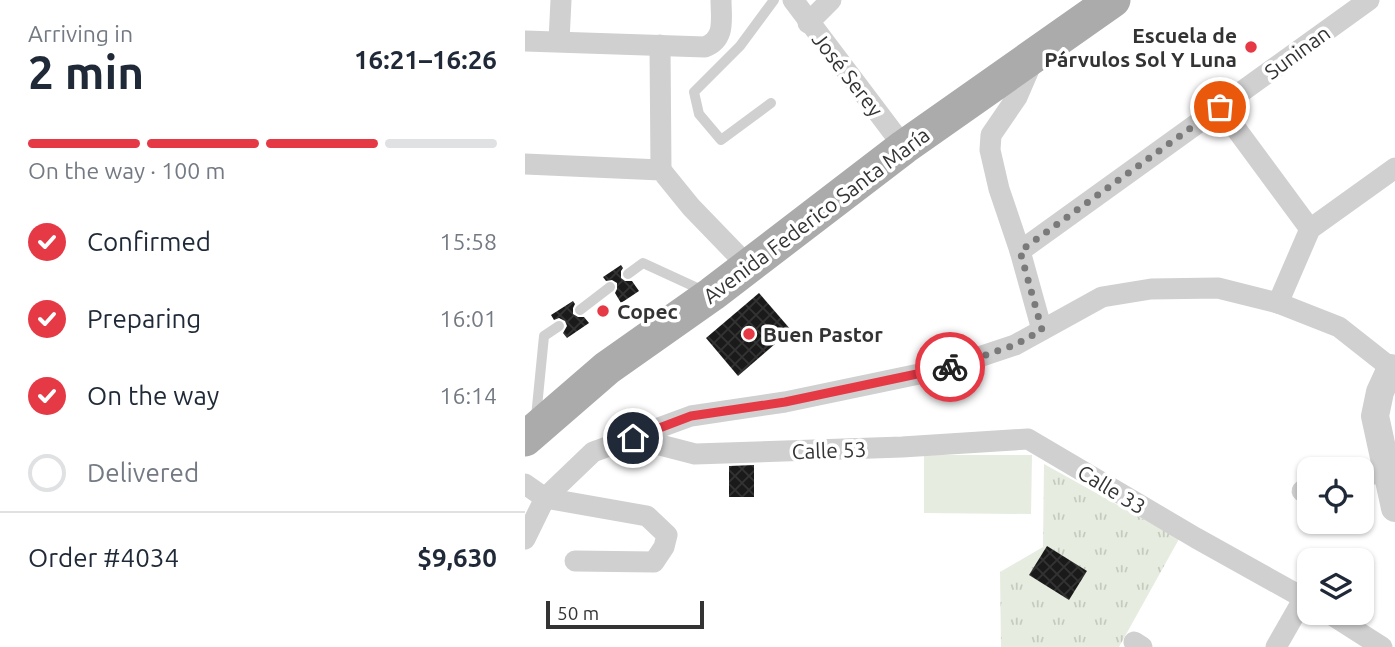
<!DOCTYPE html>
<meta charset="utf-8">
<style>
body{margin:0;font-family:Ubuntu,sans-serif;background:#f6f6f7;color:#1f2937;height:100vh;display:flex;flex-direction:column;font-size:26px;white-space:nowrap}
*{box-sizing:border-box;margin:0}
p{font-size:23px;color:#747a83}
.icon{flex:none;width:38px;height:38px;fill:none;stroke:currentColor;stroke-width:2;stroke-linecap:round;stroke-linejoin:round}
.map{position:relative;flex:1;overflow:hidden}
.details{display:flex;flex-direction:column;background:#fff;width:525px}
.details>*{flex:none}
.buttons{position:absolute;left:772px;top:457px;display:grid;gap:14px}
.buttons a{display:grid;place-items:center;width:77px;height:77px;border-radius:14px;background:#fff;box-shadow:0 2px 5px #0004;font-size:35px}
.scale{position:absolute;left:21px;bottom:18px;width:158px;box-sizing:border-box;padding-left:7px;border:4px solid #333;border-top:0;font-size:19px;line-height:24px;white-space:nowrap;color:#333;-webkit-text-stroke:5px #fff;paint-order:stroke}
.pin{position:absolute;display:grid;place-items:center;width:60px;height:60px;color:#fff;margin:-30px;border:4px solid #fff;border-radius:50%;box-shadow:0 2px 7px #0007}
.courier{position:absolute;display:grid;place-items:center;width:70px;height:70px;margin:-35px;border:5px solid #e63946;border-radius:50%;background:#fff;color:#222;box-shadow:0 2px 9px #0007}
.head em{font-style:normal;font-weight:700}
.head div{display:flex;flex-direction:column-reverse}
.head{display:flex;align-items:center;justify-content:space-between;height:119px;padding:0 28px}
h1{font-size:46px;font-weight:700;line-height:52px}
.bar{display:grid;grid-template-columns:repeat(4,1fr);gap:10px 7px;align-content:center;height:84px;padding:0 28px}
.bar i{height:9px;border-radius:5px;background:#e0e1e3}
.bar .on{background:#e63946}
.bar p{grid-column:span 4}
.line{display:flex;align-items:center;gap:18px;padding:0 28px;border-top:2px solid #e0e1e3}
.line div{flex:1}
ol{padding:0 28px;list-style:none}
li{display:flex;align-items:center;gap:21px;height:77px}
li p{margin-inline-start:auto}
li .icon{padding:7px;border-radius:50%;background:#e63946;color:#fff;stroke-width:4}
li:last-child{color:#747a83}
li i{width:38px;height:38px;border:4px solid #e0e1e3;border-radius:50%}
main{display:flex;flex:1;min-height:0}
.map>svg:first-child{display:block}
</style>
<main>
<section class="details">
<div class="head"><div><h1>2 min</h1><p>Arriving in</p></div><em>16:21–16:26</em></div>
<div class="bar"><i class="on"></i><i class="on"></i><i class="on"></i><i></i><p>On the way · 100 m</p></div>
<ol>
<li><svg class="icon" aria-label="check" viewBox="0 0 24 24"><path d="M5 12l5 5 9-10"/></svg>Confirmed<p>15:58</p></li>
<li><svg class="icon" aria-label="check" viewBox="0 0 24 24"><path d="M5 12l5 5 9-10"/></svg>Preparing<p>16:01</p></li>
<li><svg class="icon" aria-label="check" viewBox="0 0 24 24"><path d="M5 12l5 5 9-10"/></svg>On the way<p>16:14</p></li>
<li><i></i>Delivered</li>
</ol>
<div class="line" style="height:91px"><div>Order #4034</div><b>$9,630</b></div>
</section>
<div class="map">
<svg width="870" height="647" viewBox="0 0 870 647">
<defs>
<pattern id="grass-tufts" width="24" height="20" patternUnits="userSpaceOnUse" patternTransform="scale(1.75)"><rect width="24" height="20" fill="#e6ecdf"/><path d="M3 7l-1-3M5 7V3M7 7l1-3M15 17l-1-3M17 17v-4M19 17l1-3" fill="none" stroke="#c6cbc0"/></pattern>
<pattern id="building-cross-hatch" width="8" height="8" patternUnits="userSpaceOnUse" patternTransform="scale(1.75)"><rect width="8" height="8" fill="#1a1a1a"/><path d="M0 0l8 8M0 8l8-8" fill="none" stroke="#333"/></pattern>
</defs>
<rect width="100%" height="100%" fill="#fff"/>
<!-- grass -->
<path fill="url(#grass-tufts)" d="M 519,464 L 654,539 L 594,647 L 476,647 L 475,572 L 518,547 Z"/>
<!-- pitch -->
<path fill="#e6ecdf" d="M 399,455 L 507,455 L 506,514 L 399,513 Z"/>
<!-- building -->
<g fill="url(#building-cross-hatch)">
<path d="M 96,265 L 98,268 L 96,271 L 96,278 L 100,281 L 107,281 L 114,291 L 96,303 L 90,293 L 92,289 L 92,283 L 87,280 L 81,281 L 78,277 Z"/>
<path d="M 234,293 L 266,330 L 213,376 L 181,338 Z"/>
<path d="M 48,301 L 50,304 L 48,308 L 48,314 L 53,317 L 59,317 L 64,323 L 42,338 L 38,333 L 42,326 L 40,321 L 34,318 L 29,320 L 26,315 Z"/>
<path d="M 229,465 L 229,497 L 204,497 L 204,466 Z"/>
<path d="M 522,546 L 562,571 L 544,600 L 504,575 Z"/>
</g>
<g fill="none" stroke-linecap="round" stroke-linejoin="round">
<!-- service -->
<g stroke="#d0d0d0" stroke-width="10">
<path d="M 246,103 L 196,140 L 174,114 L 169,92 L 215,46 L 249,0"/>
<path d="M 103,274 L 118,263 L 181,292"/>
<path d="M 55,310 L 85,287"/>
<path d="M 11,417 L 19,336 L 34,326"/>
</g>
<!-- minor -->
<g stroke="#d0d0d0" stroke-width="21">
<path d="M 268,0 L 379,147"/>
<path d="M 283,23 L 306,0"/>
<path d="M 0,41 L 180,47 C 201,39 196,19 196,0"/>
<path d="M 34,41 L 36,0"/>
<path d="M 135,45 L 136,170"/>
<path d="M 508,60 L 492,97 L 466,135 L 465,150 L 474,189 L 495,251 L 517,330"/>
<path d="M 695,107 L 785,229"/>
<path d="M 0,164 L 136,170 L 166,207 L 224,267"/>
<path d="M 495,251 L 844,0"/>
<path d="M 753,303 L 785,229 L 870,168"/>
<path d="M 108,438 L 170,454 L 377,447 L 503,439 L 671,538 L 784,601"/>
<path d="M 836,477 L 861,471"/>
<path d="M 0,484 L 20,498 L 122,516 L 142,535 L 139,547 L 129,562 L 50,561"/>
<path d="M 777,491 L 784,490"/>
<path d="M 0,539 L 20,498 L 68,452 L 166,416 L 260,402 L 418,369 L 490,345 L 577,297 L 626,289 L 693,288 L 753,303 L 814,327 L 866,368"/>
<path d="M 802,612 L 857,647"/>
<path d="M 609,642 L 617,647"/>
<path d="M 751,647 L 779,598"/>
</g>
<!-- tertiary -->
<path stroke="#d0d0d0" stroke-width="28" d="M 870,369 L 866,368 L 855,392 L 850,416 L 870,508"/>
<!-- primary -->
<path stroke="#ababab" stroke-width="35" d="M 0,439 L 82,368 L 187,294 L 379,147 L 588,0"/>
</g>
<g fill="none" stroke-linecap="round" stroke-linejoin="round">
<!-- done -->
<path stroke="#7a7a7a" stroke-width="7" stroke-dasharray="0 12.6" d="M 425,367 L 490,345 L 517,330 L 495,251 L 695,107"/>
<!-- route -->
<path stroke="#e63946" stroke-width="9" d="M 108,438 L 166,416 L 260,402 L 425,367"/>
</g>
<!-- markers -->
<g fill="#e63946" stroke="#fff" stroke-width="2.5">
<circle cx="726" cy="47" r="7"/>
<circle cx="78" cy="311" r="7"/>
<circle cx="224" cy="334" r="7"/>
</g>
<g text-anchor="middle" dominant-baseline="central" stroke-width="7" stroke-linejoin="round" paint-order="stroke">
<!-- poi labels -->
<g font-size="21" font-weight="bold" fill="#333" stroke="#fff" text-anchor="start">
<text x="712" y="35" text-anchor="end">Escuela de<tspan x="712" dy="24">Párvulos Sol Y Luna</tspan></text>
<text x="92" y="311">Copec</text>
<text x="238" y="334">Buen Pastor</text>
</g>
<!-- street labels -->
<g font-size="21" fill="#333" stroke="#fff">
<text transform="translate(772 52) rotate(-36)">Suninan</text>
<text transform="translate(323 74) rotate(52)">José Serey</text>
<text transform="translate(291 215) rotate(-37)">Avenida Federico Santa María</text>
<text transform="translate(304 450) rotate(-2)">Calle 53</text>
<text transform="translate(587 489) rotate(31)">Calle 33</text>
</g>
</g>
</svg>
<div class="buttons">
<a><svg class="icon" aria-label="locate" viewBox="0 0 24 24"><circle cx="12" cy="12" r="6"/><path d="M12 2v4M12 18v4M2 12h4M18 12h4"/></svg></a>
<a><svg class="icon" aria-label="layers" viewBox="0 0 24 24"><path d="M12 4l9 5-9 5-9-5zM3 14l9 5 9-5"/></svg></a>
</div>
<div class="scale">50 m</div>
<div class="pin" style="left:695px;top:107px;background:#ea580c"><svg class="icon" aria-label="bag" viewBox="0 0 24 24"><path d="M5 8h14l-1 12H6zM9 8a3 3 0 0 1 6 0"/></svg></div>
<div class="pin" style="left:108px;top:438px;background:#1f2937"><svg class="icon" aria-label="home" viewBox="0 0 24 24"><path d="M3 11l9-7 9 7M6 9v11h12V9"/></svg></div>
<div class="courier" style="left:425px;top:367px"><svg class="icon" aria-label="bike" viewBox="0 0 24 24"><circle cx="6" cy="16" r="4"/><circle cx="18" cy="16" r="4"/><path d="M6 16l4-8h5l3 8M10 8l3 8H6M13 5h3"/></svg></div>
</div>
</main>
